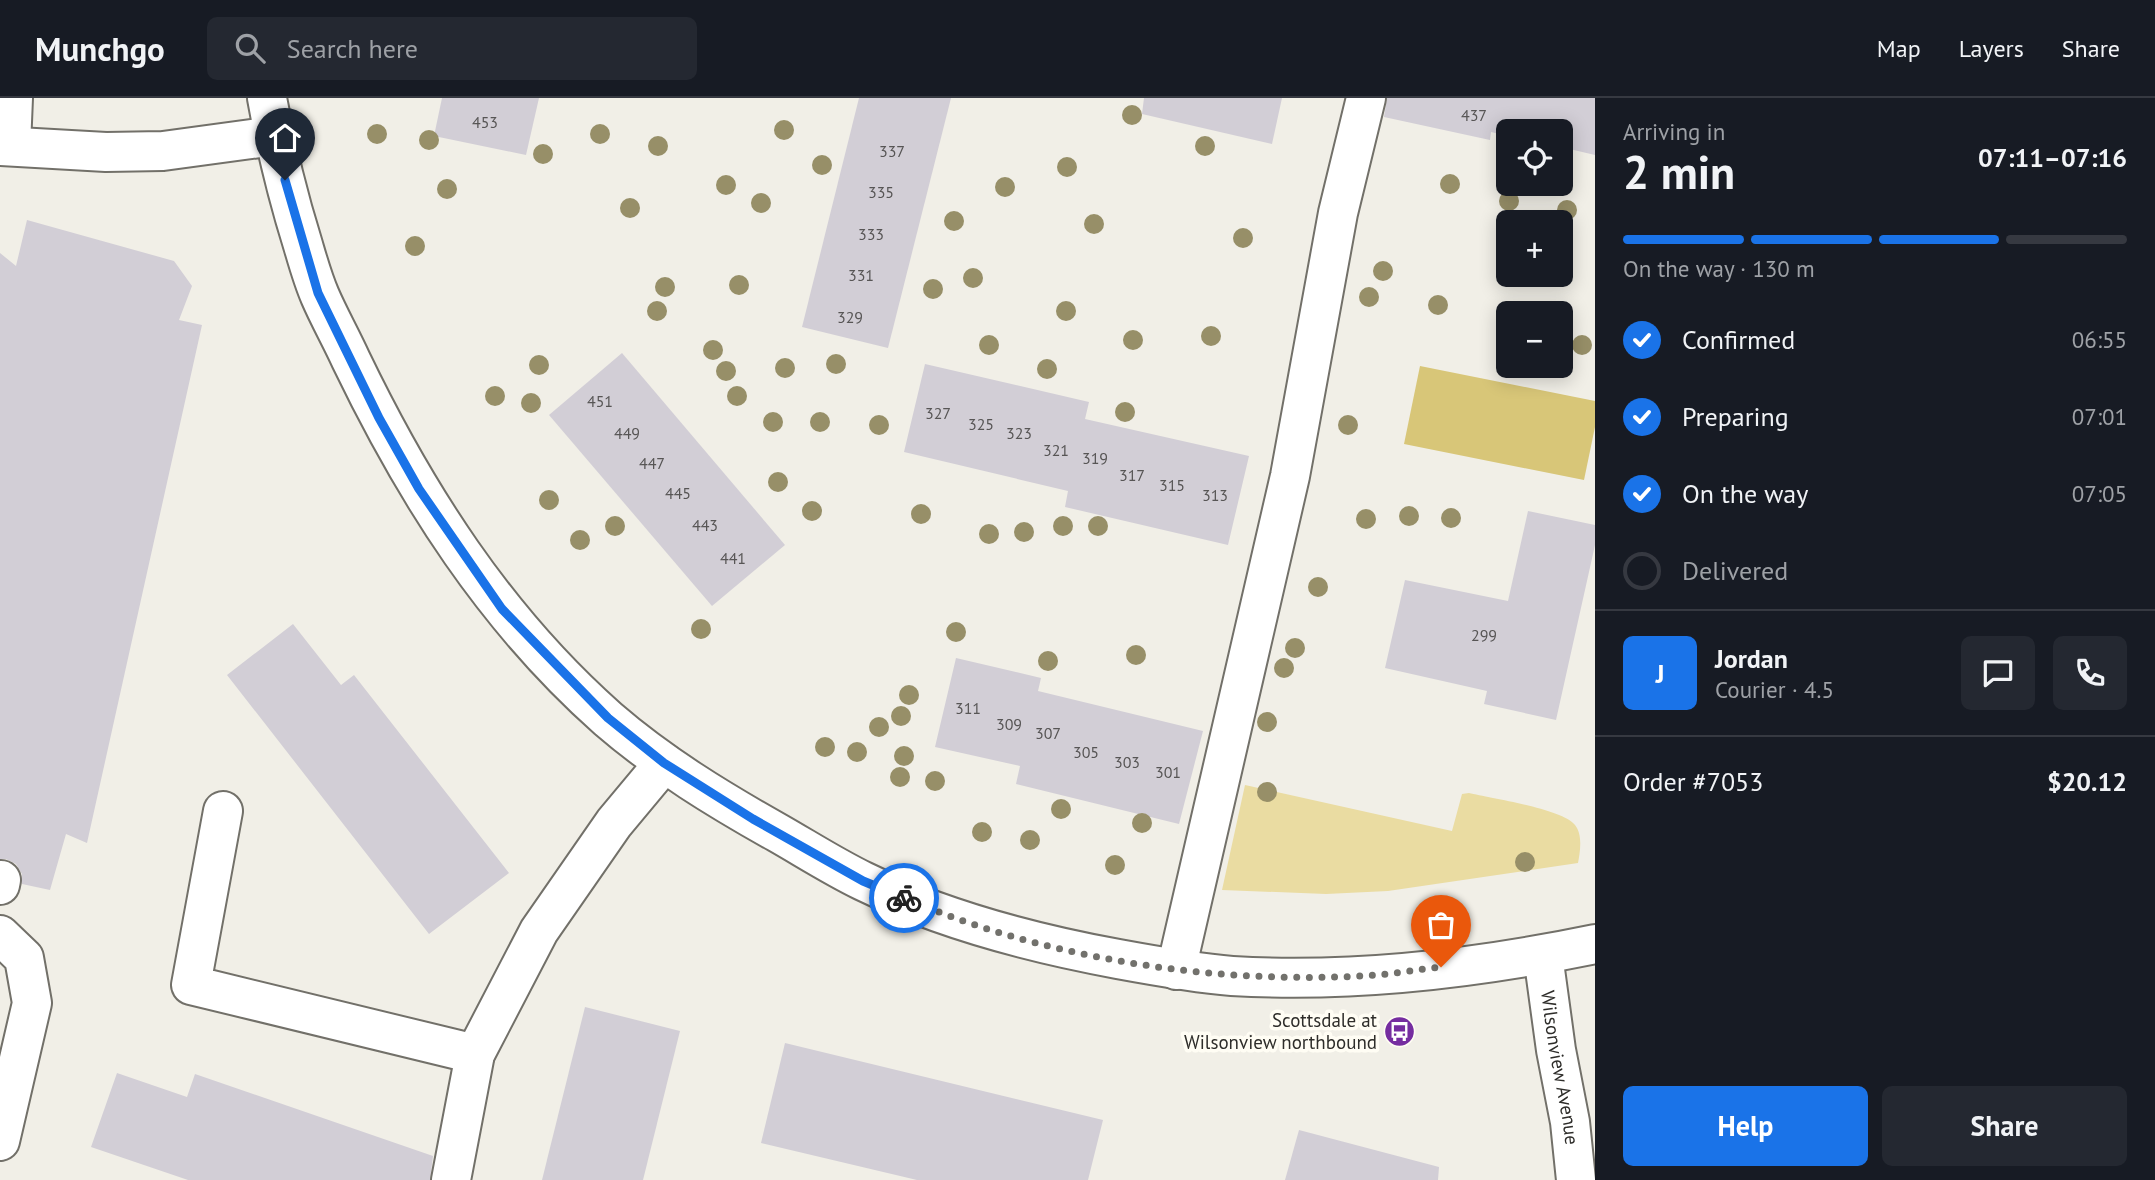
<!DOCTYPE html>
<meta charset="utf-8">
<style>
body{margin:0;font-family:"PT Sans",sans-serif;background:#242831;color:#f1f3f6;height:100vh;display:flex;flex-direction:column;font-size:26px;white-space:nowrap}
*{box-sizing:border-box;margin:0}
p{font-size:23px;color:#9ea1a6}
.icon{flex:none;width:38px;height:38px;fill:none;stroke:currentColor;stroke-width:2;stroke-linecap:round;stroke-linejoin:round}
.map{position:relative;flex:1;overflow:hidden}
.side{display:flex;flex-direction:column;background:#171b24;width:560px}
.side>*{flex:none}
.buttons{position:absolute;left:1496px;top:21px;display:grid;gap:14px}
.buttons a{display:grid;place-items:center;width:77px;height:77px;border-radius:10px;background:#171b24;box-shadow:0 4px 18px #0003;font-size:35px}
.pin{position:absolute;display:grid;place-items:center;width:60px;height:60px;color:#fff;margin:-72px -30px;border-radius:50% 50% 50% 0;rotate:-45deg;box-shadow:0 0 7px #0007}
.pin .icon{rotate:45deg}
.courier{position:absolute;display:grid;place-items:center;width:70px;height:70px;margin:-35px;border:5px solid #1a73e8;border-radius:50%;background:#fff;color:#222;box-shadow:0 2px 9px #0007}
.head em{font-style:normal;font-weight:800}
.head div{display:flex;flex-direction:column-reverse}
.head{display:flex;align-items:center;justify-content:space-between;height:119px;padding:0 28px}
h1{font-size:46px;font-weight:800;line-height:52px}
.bar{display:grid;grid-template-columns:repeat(4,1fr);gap:10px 7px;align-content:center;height:84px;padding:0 28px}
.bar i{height:9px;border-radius:5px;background:#363941}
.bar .current{background:#1a73e8}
.bar p{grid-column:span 4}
.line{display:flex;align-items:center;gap:18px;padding:0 28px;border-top:2px solid #363941}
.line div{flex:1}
.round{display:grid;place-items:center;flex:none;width:74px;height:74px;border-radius:10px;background:#242831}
ol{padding:0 28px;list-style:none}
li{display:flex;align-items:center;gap:21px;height:77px}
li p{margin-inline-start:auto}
li .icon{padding:7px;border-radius:50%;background:#1a73e8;color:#fff;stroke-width:4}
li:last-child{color:#9ea1a6}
li i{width:38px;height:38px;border:4px solid #363941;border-radius:50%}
.primary-button{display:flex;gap:14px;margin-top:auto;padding:14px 28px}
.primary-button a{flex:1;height:80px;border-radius:10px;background:#1a73e8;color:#fff;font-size:28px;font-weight:800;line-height:80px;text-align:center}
.primary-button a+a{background:#242831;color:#f1f3f6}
header{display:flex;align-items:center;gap:42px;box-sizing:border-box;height:98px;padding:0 35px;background:#171b24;border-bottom:2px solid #363941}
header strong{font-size:33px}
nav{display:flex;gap:38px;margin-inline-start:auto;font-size:24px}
.search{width:490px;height:63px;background:#242831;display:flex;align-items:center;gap:18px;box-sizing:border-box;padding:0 24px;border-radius:10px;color:#9ea1a6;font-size:26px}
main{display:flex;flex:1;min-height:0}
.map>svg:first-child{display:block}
</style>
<header>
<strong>Munchgo</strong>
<div class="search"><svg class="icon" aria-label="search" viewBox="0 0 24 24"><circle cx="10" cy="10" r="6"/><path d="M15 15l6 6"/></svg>Search here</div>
<nav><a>Map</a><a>Layers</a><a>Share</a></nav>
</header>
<main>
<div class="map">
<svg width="1595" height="1082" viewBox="0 0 1595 1082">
<rect width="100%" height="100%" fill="#f1efe7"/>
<!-- green -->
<path fill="#eadca2" d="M 1245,687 L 1452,733 L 1462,696 L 1469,695 C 1490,700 1563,711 1575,727 C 1583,737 1580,754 1578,765 L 1388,793 L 1326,796 L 1222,792 Z"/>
<!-- water -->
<path fill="#d8c678" d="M 1420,268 L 1595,303 L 1595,329 L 1584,382 L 1404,346 Z"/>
<!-- building -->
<g fill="#d2ced6">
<path d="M 442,0 L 539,0 L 526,57 L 434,38 Z"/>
<path d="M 859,0 L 951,0 L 888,250 L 802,229 Z"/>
<path d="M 1144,0 L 1282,0 L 1272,46 L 1142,16 Z"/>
<path d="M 1387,0 L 1595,0 L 1595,57 L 1561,49 L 1561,33 L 1508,33 L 1508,38 L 1491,34 L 1490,42 L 1384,19 Z"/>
<path d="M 27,122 L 174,163 L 192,188 L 179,222 L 202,227 L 87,745 L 66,736 L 50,792 L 22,786 L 22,776 L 16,766 L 6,761 L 0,761 L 0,155 L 16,168 Z"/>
<path d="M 622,255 L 785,447 L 712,508 L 549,317 Z"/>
<path d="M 925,266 L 1089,304 L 1085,321 L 1249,358 L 1228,447 L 1065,409 L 1068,393 L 904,354 Z"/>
<path d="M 1528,413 L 1595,427 L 1595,447 L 1556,622 L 1484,606 L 1487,593 L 1385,570 L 1405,482 L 1508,503 Z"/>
<path d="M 293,526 L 341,587 L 354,577 L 509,775 L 429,836 L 227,577 Z"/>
<path d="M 956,560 L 1041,580 L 1038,593 L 1203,633 L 1179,726 L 1016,686 L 1020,668 L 935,649 Z"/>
<path d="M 585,909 L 680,933 L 643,1082 L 542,1082 Z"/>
<path d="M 785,945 L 1103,1022 L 1088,1082 L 917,1082 L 761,1045 Z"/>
<path d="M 117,975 L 187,999 L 195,976 L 433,1058 L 430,1082 L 188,1082 L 91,1049 Z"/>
<path d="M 1299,1032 L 1439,1069 L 1438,1082 L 1285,1082 Z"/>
</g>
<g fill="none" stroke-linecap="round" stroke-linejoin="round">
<defs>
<g id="minor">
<path d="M 267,0 C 276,50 288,99 303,147 C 308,164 313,182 320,198 C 329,219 341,240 351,262 C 416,397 495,521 608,621 C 660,666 719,702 778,735 C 806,751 834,769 863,783 C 943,822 1031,845 1118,861 C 1156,868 1194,875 1232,878 C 1351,885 1479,870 1595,846"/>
<path d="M 0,48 L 106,54 L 163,53 L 274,38"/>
<path d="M 11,48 L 13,0"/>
<path d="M 223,713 L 191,887 L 475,956"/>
<path d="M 0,787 L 1,782"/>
<path d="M 0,837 L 24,860 L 32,905 L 0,1043"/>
<path id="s1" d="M 1543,857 L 1556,952 L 1570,1024 L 1576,1082"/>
<path d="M 1176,872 L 1290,378 L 1338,115 L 1366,0"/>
<path d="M 451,1082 L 475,956 L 539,833 L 614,725 L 664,665"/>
</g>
</defs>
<!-- minor casing -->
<use href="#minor" stroke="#727069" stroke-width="42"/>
<!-- minor -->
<use href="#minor" stroke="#fff" stroke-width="38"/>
</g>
<!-- trees -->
<g fill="#978f68">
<circle cx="1132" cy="17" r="10"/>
<circle cx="784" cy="32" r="10"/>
<circle cx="377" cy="36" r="10"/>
<circle cx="600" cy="36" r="10"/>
<circle cx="429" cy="42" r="10"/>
<circle cx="658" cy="48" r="10"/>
<circle cx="1205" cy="48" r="10"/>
<circle cx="543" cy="56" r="10"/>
<circle cx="822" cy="67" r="10"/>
<circle cx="1067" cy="69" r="10"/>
<circle cx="1450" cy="86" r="10"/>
<circle cx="726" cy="87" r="10"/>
<circle cx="1005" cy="89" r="10"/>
<circle cx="447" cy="91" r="10"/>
<circle cx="1509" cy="103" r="10"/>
<circle cx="761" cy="105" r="10"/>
<circle cx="630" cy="110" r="10"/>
<circle cx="1567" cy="112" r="10"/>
<circle cx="954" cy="123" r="10"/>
<circle cx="1094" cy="126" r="10"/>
<circle cx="1243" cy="140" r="10"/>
<circle cx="415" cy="148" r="10"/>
<circle cx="1383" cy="173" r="10"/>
<circle cx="973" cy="180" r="10"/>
<circle cx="739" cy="187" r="10"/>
<circle cx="665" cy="189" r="10"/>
<circle cx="933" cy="191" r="10"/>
<circle cx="1369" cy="199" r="10"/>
<circle cx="1438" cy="207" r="10"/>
<circle cx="657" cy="213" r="10"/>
<circle cx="1066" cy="213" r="10"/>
<circle cx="1211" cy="238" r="10"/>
<circle cx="1133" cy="242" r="10"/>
<circle cx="989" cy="247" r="10"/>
<circle cx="1582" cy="247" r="10"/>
<circle cx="713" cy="252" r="10"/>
<circle cx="836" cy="266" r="10"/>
<circle cx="539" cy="267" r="10"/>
<circle cx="785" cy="270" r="10"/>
<circle cx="1047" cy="271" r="10"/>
<circle cx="726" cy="273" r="10"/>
<circle cx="495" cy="298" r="10"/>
<circle cx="737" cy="298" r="10"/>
<circle cx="531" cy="305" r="10"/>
<circle cx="1125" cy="314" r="10"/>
<circle cx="773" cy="324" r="10"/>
<circle cx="820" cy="324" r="10"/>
<circle cx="879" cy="327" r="10"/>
<circle cx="1348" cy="327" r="10"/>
<circle cx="778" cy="384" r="10"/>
<circle cx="549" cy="402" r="10"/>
<circle cx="812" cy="413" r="10"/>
<circle cx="921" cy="416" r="10"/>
<circle cx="1409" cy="418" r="10"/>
<circle cx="1451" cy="420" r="10"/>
<circle cx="1366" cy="421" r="10"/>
<circle cx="615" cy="428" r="10"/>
<circle cx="1063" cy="428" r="10"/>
<circle cx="1098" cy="428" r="10"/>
<circle cx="1024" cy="434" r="10"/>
<circle cx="989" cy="436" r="10"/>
<circle cx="580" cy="442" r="10"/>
<circle cx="1318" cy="489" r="10"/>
<circle cx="701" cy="531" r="10"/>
<circle cx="956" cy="534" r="10"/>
<circle cx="1295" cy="550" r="10"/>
<circle cx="1136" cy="557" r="10"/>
<circle cx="1048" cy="563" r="10"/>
<circle cx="1284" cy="570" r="10"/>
<circle cx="909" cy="597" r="10"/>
<circle cx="901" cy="618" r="10"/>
<circle cx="1267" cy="624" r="10"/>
<circle cx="879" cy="629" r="10"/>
<circle cx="825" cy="649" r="10"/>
<circle cx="857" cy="654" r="10"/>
<circle cx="904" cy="658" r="10"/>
<circle cx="900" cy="679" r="10"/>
<circle cx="935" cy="683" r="10"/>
<circle cx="1267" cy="694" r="10"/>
<circle cx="1061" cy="711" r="10"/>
<circle cx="1142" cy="725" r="10"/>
<circle cx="982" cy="734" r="10"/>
<circle cx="1030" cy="742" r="10"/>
<circle cx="1525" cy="764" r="10"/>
<circle cx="1115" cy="767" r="10"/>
</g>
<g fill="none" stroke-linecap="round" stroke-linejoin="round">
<!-- done -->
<path stroke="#72716c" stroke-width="7" stroke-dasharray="0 12.6" d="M 904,800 C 1044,860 1209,886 1361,878 C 1388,877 1414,872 1441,869"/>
<!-- route -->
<path stroke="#1a73e8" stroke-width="9" d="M 285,82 L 318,195 L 379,320 L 419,391 L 502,511 L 608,620 L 664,665 L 753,721 L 863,783 L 904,800"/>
</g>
<!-- icons -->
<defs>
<symbol id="bus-disc" viewBox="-11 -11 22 22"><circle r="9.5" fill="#752da0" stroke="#fffdf4"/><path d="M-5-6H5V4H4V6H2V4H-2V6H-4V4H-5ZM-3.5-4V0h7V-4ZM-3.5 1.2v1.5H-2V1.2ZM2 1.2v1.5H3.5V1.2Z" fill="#fff"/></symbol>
</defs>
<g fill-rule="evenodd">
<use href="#bus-disc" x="1382" y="916" width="35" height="35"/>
</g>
<g text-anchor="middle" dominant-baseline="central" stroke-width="7" stroke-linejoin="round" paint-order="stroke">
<!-- number labels -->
<g font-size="16" fill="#575555">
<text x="1474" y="17">437</text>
<text x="485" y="24">453</text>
<text x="892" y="53">337</text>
<text x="881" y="94">335</text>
<text x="871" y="136">333</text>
<text x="861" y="177">331</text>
<text x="850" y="219">329</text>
<text x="600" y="303">451</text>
<text x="938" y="315">327</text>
<text x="981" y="326">325</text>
<text x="627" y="335">449</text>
<text x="1019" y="335">323</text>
<text x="1056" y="352">321</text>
<text x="1095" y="360">319</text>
<text x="652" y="365">447</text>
<text x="1132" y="377">317</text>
<text x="1172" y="387">315</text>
<text x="678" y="395">445</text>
<text x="1215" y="397">313</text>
<text x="705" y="427">443</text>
<text x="733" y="460">441</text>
<text x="1484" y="537">299</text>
<text x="968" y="610">311</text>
<text x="1009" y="626">309</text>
<text x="1048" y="635">307</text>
<text x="1086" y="654">305</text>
<text x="1127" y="664">303</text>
<text x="1168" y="674">301</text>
</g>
<!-- poi labels -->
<g font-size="19" fill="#2e2d2a" stroke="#fffdf4" text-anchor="end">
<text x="1377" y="922">Scottsdale at<tspan x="1377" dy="22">Wilsonview northbound</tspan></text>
</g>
<!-- street labels -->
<g font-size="19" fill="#2e2d2a" stroke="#fffdf4">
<text stroke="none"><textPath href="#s1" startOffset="114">Wilsonview Avenue</textPath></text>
</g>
</g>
</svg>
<div class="buttons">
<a><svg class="icon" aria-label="locate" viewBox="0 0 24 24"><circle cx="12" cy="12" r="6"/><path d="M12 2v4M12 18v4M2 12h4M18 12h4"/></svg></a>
<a>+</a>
<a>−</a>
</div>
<div class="pin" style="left:1441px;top:869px;background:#ea580c"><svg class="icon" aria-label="bag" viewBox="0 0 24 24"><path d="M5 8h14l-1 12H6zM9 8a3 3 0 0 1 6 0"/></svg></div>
<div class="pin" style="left:285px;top:82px;background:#1f2937"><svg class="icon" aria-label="home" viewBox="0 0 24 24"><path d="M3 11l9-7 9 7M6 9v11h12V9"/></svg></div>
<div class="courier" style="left:904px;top:800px"><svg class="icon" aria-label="bike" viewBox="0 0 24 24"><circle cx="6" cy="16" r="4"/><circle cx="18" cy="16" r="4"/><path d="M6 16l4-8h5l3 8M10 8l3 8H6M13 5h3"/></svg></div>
</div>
<section class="side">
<div class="head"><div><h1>2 min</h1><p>Arriving in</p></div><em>07:11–07:16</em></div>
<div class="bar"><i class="current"></i><i class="current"></i><i class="current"></i><i></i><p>On the way · 130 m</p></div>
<ol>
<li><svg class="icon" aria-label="check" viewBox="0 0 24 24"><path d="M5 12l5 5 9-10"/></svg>Confirmed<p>06:55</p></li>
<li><svg class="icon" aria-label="check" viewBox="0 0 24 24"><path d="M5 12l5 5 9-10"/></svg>Preparing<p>07:01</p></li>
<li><svg class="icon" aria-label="check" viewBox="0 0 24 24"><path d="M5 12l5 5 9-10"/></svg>On the way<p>07:05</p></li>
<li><i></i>Delivered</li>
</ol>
<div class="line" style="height:126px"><b class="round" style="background:#1a73e8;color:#fff">J</b><div><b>Jordan</b><p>Courier · 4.5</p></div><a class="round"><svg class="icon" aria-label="chat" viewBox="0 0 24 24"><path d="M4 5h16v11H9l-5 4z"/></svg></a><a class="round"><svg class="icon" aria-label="phone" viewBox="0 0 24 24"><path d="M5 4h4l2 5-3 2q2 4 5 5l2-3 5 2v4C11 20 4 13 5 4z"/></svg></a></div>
<div class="line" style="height:91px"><div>Order #7053</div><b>$20.12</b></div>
<div class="primary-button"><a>Help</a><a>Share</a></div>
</section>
</main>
